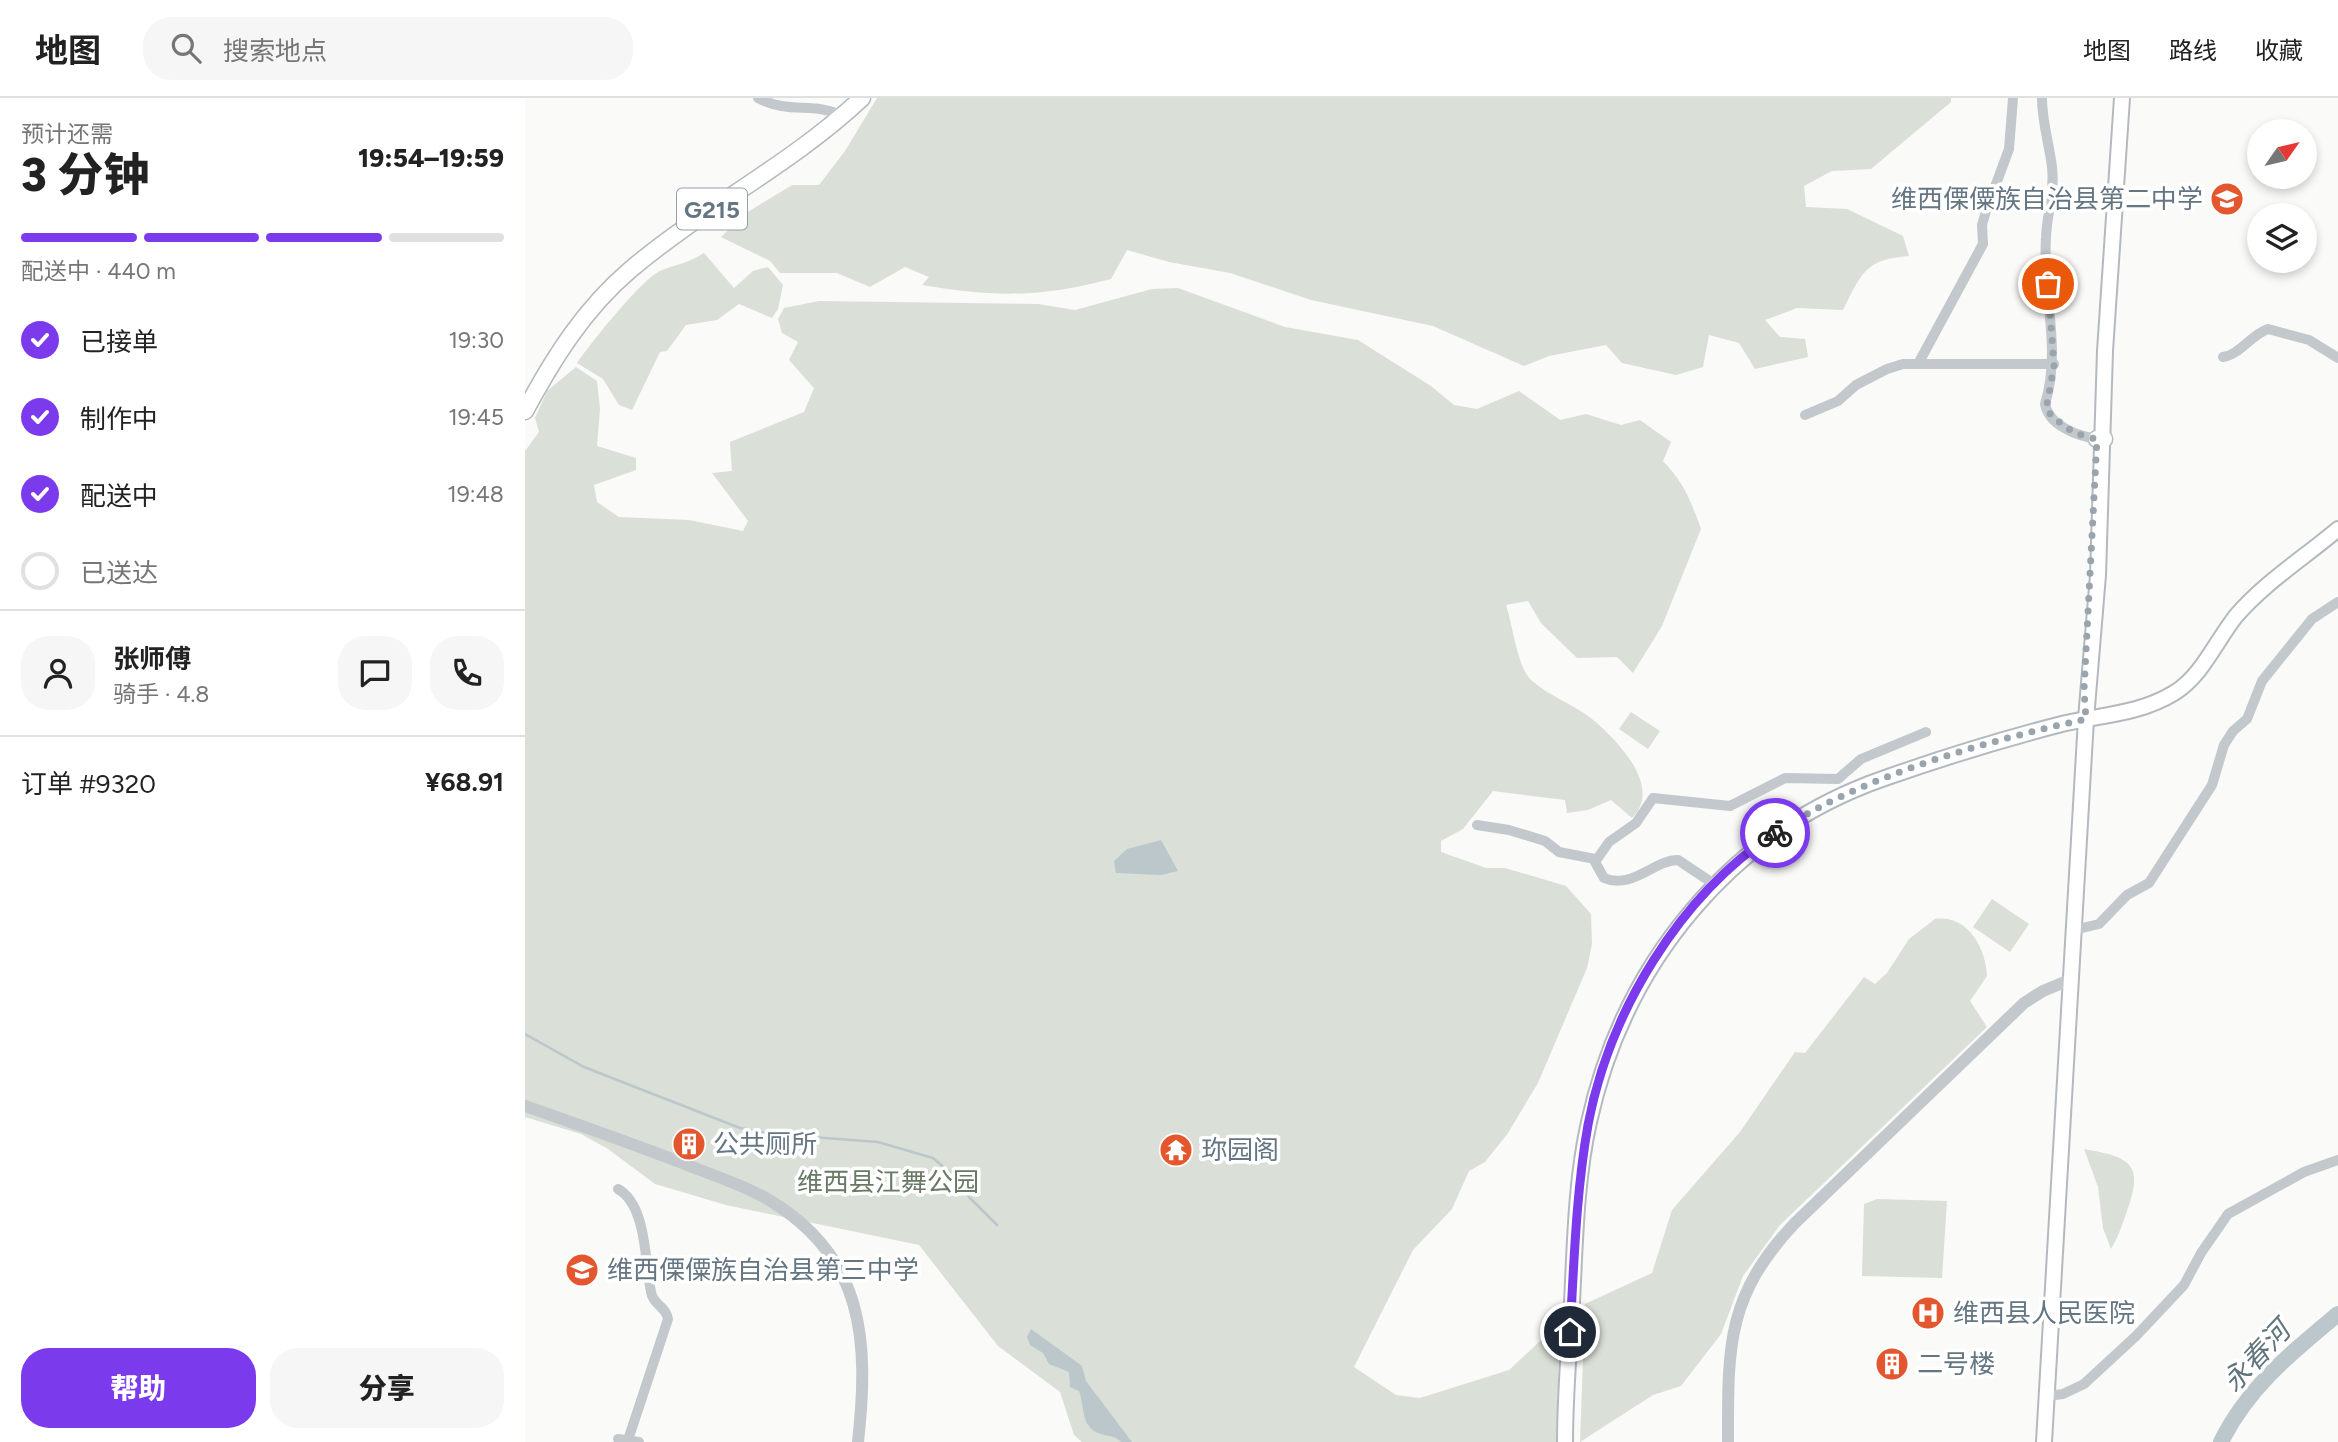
<!DOCTYPE html>
<html lang="zh">
<meta charset="utf-8">
<style>
body{margin:0;font-family:Figtree,"Noto Sans SC",sans-serif;background:#f6f6f6;color:#222;height:100vh;display:flex;flex-direction:column;font-size:26px;white-space:nowrap}
*{box-sizing:border-box;margin:0}
p{font-size:23px;color:#767676}
.icon{flex:none;width:38px;height:38px;fill:none;stroke:currentColor;stroke-width:2;stroke-linecap:round;stroke-linejoin:round}
.map{position:relative;flex:1;overflow:hidden}
.side{display:flex;flex-direction:column;background:#fff;width:525px}
.side>*{flex:none}
.needle{width:46px;rotate:56deg}
.tools{position:absolute;left:1722px;top:21px;display:grid;gap:14px}
.tools a{display:grid;place-items:center;width:70px;height:70px;border-radius:50%;background:#fff;box-shadow:0 4px 10px #0003;font-size:35px}
.pin{position:absolute;display:grid;place-items:center;width:60px;height:60px;color:#fff;margin:-30px;border:4px solid #fff;border-radius:50%;box-shadow:0 2px 7px #0007}
.courier{position:absolute;display:grid;place-items:center;width:70px;height:70px;margin:-35px;border:5px solid #7c3aed;border-radius:50%;background:#fff;color:#222;box-shadow:0 2px 9px #0007}
.head em{font-style:normal;font-weight:800}
.head div{display:flex;flex-direction:column-reverse}
.head{display:flex;align-items:center;justify-content:space-between;height:119px;padding:0 21px}
h1{font-size:46px;font-weight:800;line-height:52px}
.bar{display:grid;grid-template-columns:repeat(4,1fr);gap:10px 7px;align-content:center;height:84px;padding:0 21px}
.bar i{height:9px;border-radius:5px;background:#e0e0e0}
.bar .selected{background:#7c3aed}
.bar p{grid-column:span 4}
.line{display:flex;align-items:center;gap:18px;padding:0 21px;border-top:2px solid #e0e0e0}
.line div{flex:1}
.round{display:grid;place-items:center;flex:none;width:74px;height:74px;border-radius:28px;background:#f6f6f6}
ol{padding:0 21px;list-style:none}
li{display:flex;align-items:center;gap:21px;height:77px}
li p{margin-inline-start:auto}
li .icon{padding:7px;border-radius:50%;background:#7c3aed;color:#fff;stroke-width:4}
li:last-child{color:#767676}
li i{width:38px;height:38px;border:4px solid #e0e0e0;border-radius:50%}
.button{display:flex;gap:14px;margin-top:auto;padding:14px 21px}
.button a{flex:1;height:80px;border-radius:28px;background:#7c3aed;color:#fff;font-size:28px;font-weight:800;line-height:80px;text-align:center}
.button a+a{background:#f6f6f6;color:#222}
header{display:flex;align-items:center;gap:42px;box-sizing:border-box;height:98px;padding:0 35px;background:#fff;border-bottom:2px solid #e0e0e0}
header strong{font-size:33px}
nav{display:flex;gap:38px;margin-inline-start:auto;font-size:24px}
.search{width:490px;height:63px;background:#f6f6f6;display:flex;align-items:center;gap:18px;box-sizing:border-box;padding:0 24px;border-radius:28px;color:#767676;font-size:26px}
main{display:flex;flex:1;min-height:0}
.map>svg:first-child{display:block}
</style>
<header>
<strong>地图</strong>
<div class="search"><svg class="icon" aria-label="search" viewBox="0 0 24 24"><circle cx="10" cy="10" r="6"/><path d="M15 15l6 6"/></svg>搜索地点</div>
<nav><a>地图</a><a>路线</a><a>收藏</a></nav>
</header>
<main>
<section class="side">
<div class="head"><div><h1>3 分钟</h1><p>预计还需</p></div><em>19:54–19:59</em></div>
<div class="bar"><i class="selected"></i><i class="selected"></i><i class="selected"></i><i></i><p>配送中 · 440 m</p></div>
<ol>
<li><svg class="icon" aria-label="check" viewBox="0 0 24 24"><path d="M5 12l5 5 9-10"/></svg>已接单<p>19:30</p></li>
<li><svg class="icon" aria-label="check" viewBox="0 0 24 24"><path d="M5 12l5 5 9-10"/></svg>制作中<p>19:45</p></li>
<li><svg class="icon" aria-label="check" viewBox="0 0 24 24"><path d="M5 12l5 5 9-10"/></svg>配送中<p>19:48</p></li>
<li><i></i>已送达</li>
</ol>
<div class="line" style="height:126px"><a class="round"><svg class="icon" aria-label="person" viewBox="0 0 24 24"><circle cx="12" cy="8" r="4"/><path d="M4 21q1-7 8-7t8 7"/></svg></a><div><b>张师傅</b><p>骑手 · 4.8</p></div><a class="round"><svg class="icon" aria-label="chat" viewBox="0 0 24 24"><path d="M4 5h16v11H9l-5 4z"/></svg></a><a class="round"><svg class="icon" aria-label="phone" viewBox="0 0 24 24"><path d="M5 4h4l2 5-3 2q2 4 5 5l2-3 5 2v4C11 20 4 13 5 4z"/></svg></a></div>
<div class="line" style="height:91px"><div>订单 #9320</div><b>¥68.91</b></div>
<div class="button"><a>帮助</a><a>分享</a></div>
</section>
<div class="map">
<svg width="1813" height="1344" viewBox="0 0 1813 1344">
<rect width="100%" height="100%" fill="#fafaf8"/>
<!-- green -->
<g fill="#dadfd7">
<path d="M 352,0 L 1426,0 L 1426,4 L 1346,71 L 1307,73 L 1279,88 L 1281,109 L 1322,111 L 1378,138 L 1384,158 C 1340,161 1336,176 1318,212 L 1272,210 L 1240,222 L 1255,239 L 1280,241 L 1283,259 L 1230,271 L 1214,245 L 1184,237 L 1178,269 L 1151,277 L 1097,265 L 1081,247 L 1024,258 L 999,268 L 908,228 L 786,202 L 705,175 L 644,164 L 602,152 L 586,181 C 513,200 470,199 397,187 L 404,179 L 380,169 L 345,189 L 312,175 L 255,175 L 245,163 L 196,139 L 221,115 L 267,87 L 294,87 L 320,53 Z"/>
<path d="M 179,155 L 209,190 L 228,173 L 243,169 L 258,187 L 253,211 L 247,220 L 214,206 L 192,222 L 161,227 L 142,253 L 135,254 L 107,312 L 94,307 L 78,281 L 52,265 C 66,245 113,186 133,174 C 149,166 161,167 179,155 Z"/>
<path d="M 653,190 L 760,229 L 833,242 L 906,288 L 929,307 L 952,311 L 994,293 L 1035,322 L 1061,316 L 1096,327 L 1115,322 L 1146,344 L 1138,363 C 1158,383 1167,405 1176,431 L 1137,528 L 1108,575 L 1092,559 L 1052,560 L 1016,525 L 1003,503 L 981,507 C 988,528 992,568 1006,582 C 1026,600 1054,608 1073,626 C 1096,647 1137,690 1107,720 L 1086,702 L 1063,712 L 1042,715 L 1040,702 L 968,693 L 938,731 L 916,743 L 916,754 L 961,770 L 980,770 L 1041,788 L 1066,816 L 1067,846 L 1062,870 L 1013,985 L 983,1035 L 960,1064 L 944,1073 L 927,1111 L 888,1152 L 829,1269 L 871,1297 L 895,1300 L 984,1272 L 1028,1231 L 1035,1232 L 1031,1344 L 557,1344 L 549,1337 L 535,1294 L 473,1248 L 394,1147 L 201,1107 L 130,1086 L 83,1051 L 56,1036 L 0,1019 L 0,353 L 14,334 L 10,320 L 22,293 L 51,269 L 72,283 L 75,311 L 72,348 L 111,360 L 111,372 L 69,387 L 72,404 L 94,419 L 164,422 L 218,433 L 223,423 L 187,375 L 207,373 L 205,344 L 279,314 L 289,290 L 264,262 L 273,244 L 257,235 L 253,221 L 259,210 L 294,203 L 513,206 L 550,212 L 627,191 Z"/>
<path d="M 1106,614 L 1135,633 L 1123,651 L 1094,631 Z"/>
<path d="M 1467,801 L 1504,826 L 1485,854 L 1448,829 Z"/>
<path d="M 1410,821 C 1443,816 1461,851 1462,878 L 1445,903 L 1462,929 L 1255,1127 L 1218,1178 L 1196,1236 L 1156,1288 L 1128,1297 L 1055,1344 L 1060,1206 L 1127,1175 L 1147,1112 L 1215,1034 L 1270,954 L 1280,955 L 1339,879 L 1350,886 L 1362,875 L 1384,841 Z"/>
<path d="M 1559,1051 C 1597,1058 1619,1062 1605,1104 C 1599,1121 1595,1136 1586,1151 L 1578,1130 L 1573,1089 Z"/>
<path d="M 1352,1101 L 1422,1103 L 1417,1180 L 1337,1178 L 1339,1106 Z"/>
</g>
<!-- water -->
<g fill="#bbc7cb">
<path d="M 636,742 L 653,773 L 636,777 L 591,775 L 589,763 L 602,751 Z"/>
<path d="M 506,1231 L 557,1268 L 561,1283 L 607,1344 L 596,1344 C 589,1337 585,1339 576,1336 C 555,1330 560,1308 554,1293 L 545,1289 L 544,1274 L 524,1266 L 518,1255 L 505,1247 L 502,1239 Z"/>
</g>
<g fill="none" stroke-linecap="round" stroke-linejoin="round">
<!-- stream -->
<path stroke="#bbc7cb" stroke-width="2.5" d="M 0,936 L 59,969 L 215,1030 L 246,1036 L 353,1044 L 408,1060 L 434,1082 L 444,1099 L 472,1127"/>
<!-- river -->
<path stroke="#bbc7cb" stroke-width="16" d="M 1696,1344 C 1723,1289 1767,1254 1813,1216"/>
<defs>
<g id="secondary">
<path d="M 1040,1344 C 1040,1297 1044,1250 1047,1204 C 1050,1145 1051,1081 1064,1024 C 1099,865 1206,733 1360,680 C 1417,660 1475,642 1533,627 C 1573,617 1613,617 1649,595 C 1677,578 1691,543 1711,518 C 1739,485 1780,459 1813,431"/>
<path d="M 1519,1344 L 1561,621 L 1573,477 L 1580,253 L 1597,0"/>
</g>
<g id="trunk">
<path d="M 0,313 C 28,261 59,211 105,172 C 178,110 267,66 337,0"/>
<path d="M 1572,341 L 1579,341"/>
</g>
</defs>
<!-- secondary casing -->
<use href="#secondary" stroke="#b3babf" stroke-width="18"/>
<!-- trunk casing -->
<use href="#trunk" stroke="#b4b9bd" stroke-width="19"/>
<!-- minor -->
<g stroke="#c3c8cc" stroke-width="10">
<path d="M 233,0 C 266,17 287,3 318,18"/>
<path d="M 1517,0 C 1517,24 1524,45 1527,69 C 1530,94 1522,115 1521,139 C 1517,195 1537,251 1520,306 C 1524,328 1553,338 1572,341"/>
<path d="M 1698,259 C 1714,257 1726,237 1743,231 L 1784,242 L 1813,260"/>
<path d="M 1393,266 L 1458,146 L 1457,127 L 1461,113 L 1484,51 L 1488,0"/>
<path d="M 1280,317 L 1313,303 L 1331,287 L 1362,271 L 1378,266 L 1529,266"/>
<path d="M 952,727 L 984,732 L 1020,743 L 1034,754 L 1070,761"/>
<path d="M 1189,786 L 1153,762 C 1129,762 1107,792 1079,780 L 1070,764 L 1084,744 L 1111,725 L 1128,700 L 1205,708 L 1260,680 L 1313,681 L 1336,661 L 1401,634"/>
<path d="M 1549,832 L 1574,826 L 1602,797 L 1624,785 L 1687,687 L 1699,647 L 1708,633 L 1722,621 L 1737,583 L 1787,521 L 1813,504"/>
<path d="M 93,1091 C 122,1107 120,1166 126,1194 C 128,1207 141,1208 143,1221 L 103,1342"/>
<path d="M 1522,1298 L 1538,1296 L 1559,1286 L 1611,1238 L 1659,1187 L 1676,1155 L 1703,1116 L 1779,1074 L 1813,1062"/>
<path d="M 93,1341 L 114,1344"/>
</g>
<!-- tertiary -->
<g stroke="#c3c8cc" stroke-width="12">
<path d="M 0,1008 C 57,1028 114,1048 170,1070 C 195,1080 221,1088 244,1102 C 340,1159 344,1244 333,1344"/>
<path d="M 1203,1344 C 1203,1249 1201,1198 1270,1125 L 1499,905 L 1518,893 L 1547,881"/>
</g>
<!-- secondary -->
<use href="#secondary" stroke="#fff" stroke-width="14"/>
<!-- trunk -->
<use href="#trunk" stroke="#fff" stroke-width="16"/>
</g>
<g fill="none" stroke-linecap="round" stroke-linejoin="round">
<!-- done -->
<path stroke="#99a4ac" stroke-width="7" stroke-dasharray="0 12.6" d="M 1250,735 C 1339,677 1458,644 1561,621 L 1559,592 L 1572,341 C 1548,337 1538,328 1521,312 L 1529,268 L 1523,186"/>
<!-- route -->
<path stroke="#7c3aed" stroke-width="9" d="M 1045,1234 C 1049,1166 1051,1094 1063,1027 C 1084,915 1154,798 1250,735"/>
</g>
<!-- icons -->
<defs>
<symbol id="school-disc" viewBox="-11 -11 22 22"><circle r="9.5" fill="#e4572e" stroke="#fff"/><path d="M0-5L7-2L0 1L-7-2ZM-4 1L0 2.5L4 1V4Q0 6-4 4Z" fill="#fff"/></symbol>
<symbol id="building-disc" viewBox="-11 -11 22 22"><circle r="9.5" fill="#e4572e" stroke="#fff"/><path d="M-4-6H4V6H1V3H-1V6H-4ZM-2.5-4.3h1.7v1.8h-1.7ZM.8-4.3h1.7v1.8H.8ZM-2.5-1h1.7V.8h-1.7ZM.8-1h1.7V.8H.8Z" fill="#fff"/></symbol>
<symbol id="temple-disc" viewBox="-11 -11 22 22"><circle r="9.5" fill="#e4572e" stroke="#fff"/><path d="M0-6L5-2H3V0L6.5 2.5H4V6H1.5V3h-3V6H-4V2.5H-6.5L-3 0V-2H-5Z" fill="#fff"/></symbol>
<symbol id="hospital-disc" viewBox="-11 -11 22 22"><circle r="9.5" fill="#e4572e" stroke="#fff"/><path d="M-5-5h3v3.5h4V-5h3V5h-3V1.5h-4V5h-3Z" fill="#fff"/></symbol>
</defs>
<g fill-rule="evenodd">
<use href="#school-disc" x="1683" y="82" width="38" height="38"/>
<use href="#building-disc" x="145" y="1027" width="38" height="38"/>
<use href="#temple-disc" x="632" y="1033" width="38" height="38"/>
<use href="#school-disc" x="38" y="1153" width="38" height="38"/>
<use href="#hospital-disc" x="1384" y="1196" width="38" height="38"/>
<use href="#building-disc" x="1348" y="1247" width="38" height="38"/>
</g>
<g text-anchor="middle" dominant-baseline="central" stroke-width="7" stroke-linejoin="round" paint-order="stroke">
<!-- shield labels -->
<rect fill="#fff" stroke="#939fa8" stroke-width="2" x="152" y="90.5" width="70" height="41" rx="5"/>
<g font-size="24" font-weight="bold" fill="#657683">
<text x="187" y="111">G215</text>
</g>
<!-- poi labels -->
<g font-size="26" fill="#657683" stroke="#fff" text-anchor="start">
<text x="1678" y="101" text-anchor="end">维西傈僳族自治县第二中学</text>
<text x="188" y="1046">公共厕所</text>
<text x="676" y="1052">珎园阁</text>
<text x="82" y="1172">维西傈僳族自治县第三中学</text>
<text x="1428" y="1215">维西县人民医院</text>
<text x="1392" y="1266">二号楼</text>
</g>
<!-- park labels -->
<g font-size="26" fill="#687a64" stroke="#fff">
<text x="363" y="1084">维西县江舞公园</text>
</g>
<!-- water labels -->
<g font-size="28" font-style="italic" fill="#60757c" stroke="#fff">
<text transform="translate(1731 1258) rotate(-47)">永春河</text>
</g>
</g>
</svg>
<div class="tools">
<a><svg class="needle" viewBox="-14 -14 28 28"><path d="M0-13l5 13h-10z" fill="#e53935"/><path d="M0 13l5-13h-10z" fill="#767676"/></svg></a>
<a><svg class="icon" aria-label="layers" viewBox="0 0 24 24"><path d="M12 4l9 5-9 5-9-5zM3 14l9 5 9-5"/></svg></a>
</div>
<div class="pin" style="left:1523px;top:186px;background:#ea580c"><svg class="icon" aria-label="bag" viewBox="0 0 24 24"><path d="M5 8h14l-1 12H6zM9 8a3 3 0 0 1 6 0"/></svg></div>
<div class="pin" style="left:1045px;top:1234px;background:#1f2937"><svg class="icon" aria-label="home" viewBox="0 0 24 24"><path d="M3 11l9-7 9 7M6 9v11h12V9"/></svg></div>
<div class="courier" style="left:1250px;top:735px"><svg class="icon" aria-label="bike" viewBox="0 0 24 24"><circle cx="6" cy="16" r="4"/><circle cx="18" cy="16" r="4"/><path d="M6 16l4-8h5l3 8M10 8l3 8H6M13 5h3"/></svg></div>
</div>
</main>
